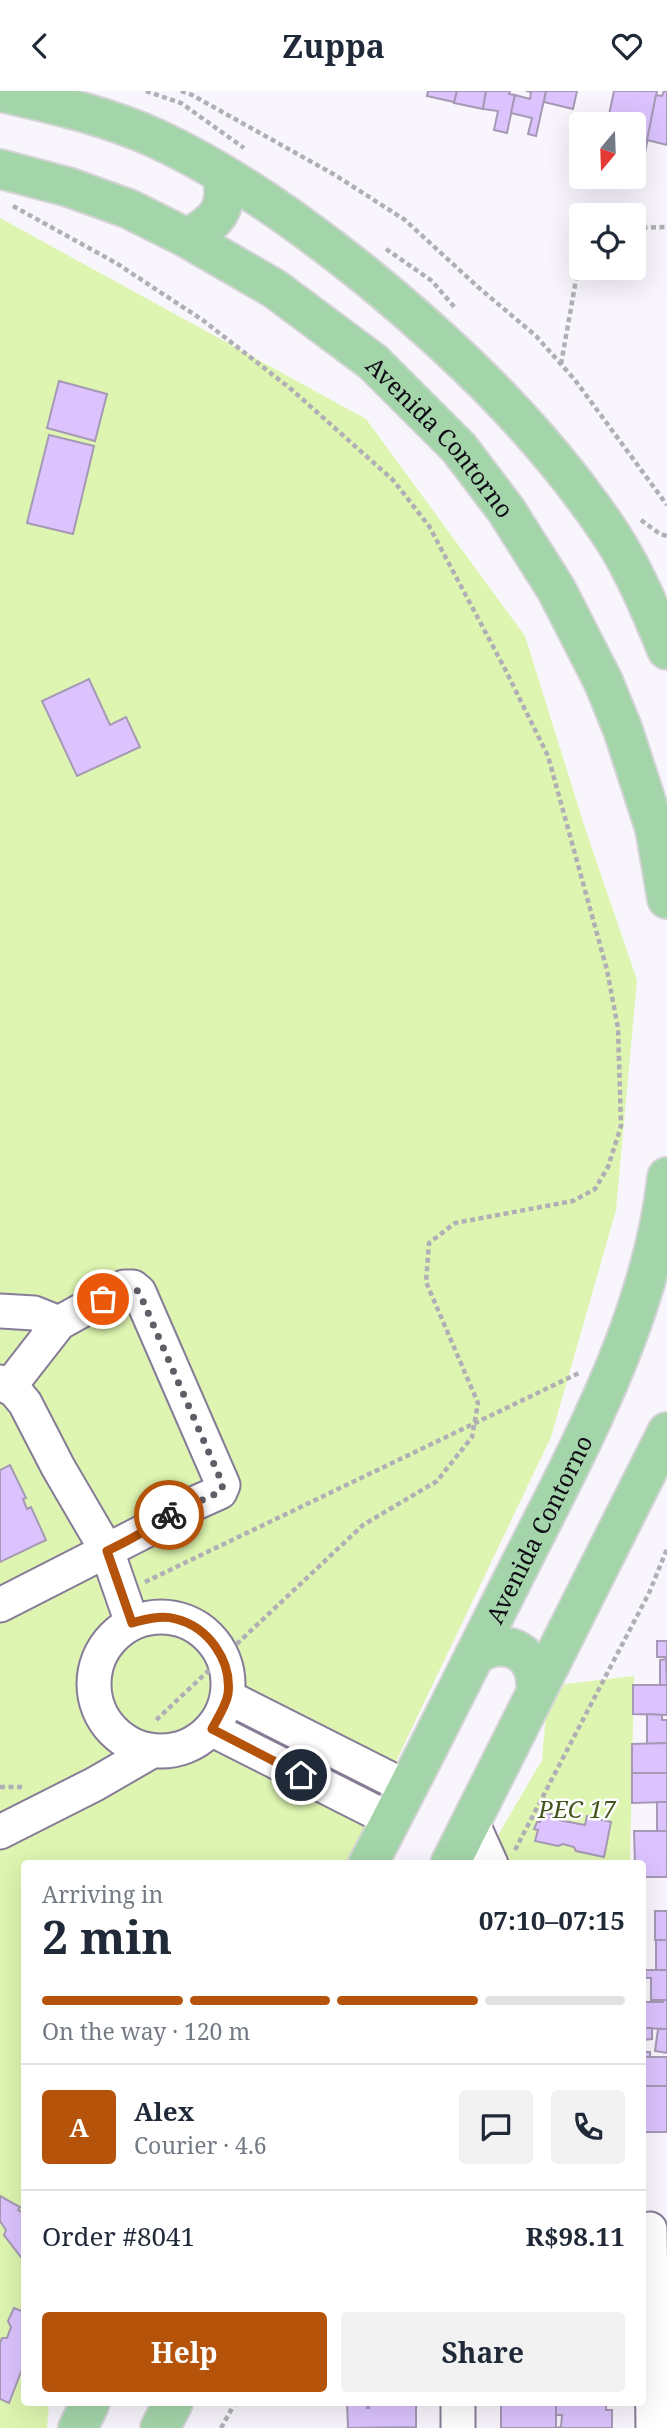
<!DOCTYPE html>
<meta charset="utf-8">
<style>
body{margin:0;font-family:"Noto Serif",serif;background:#f2f2f3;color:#1f2937;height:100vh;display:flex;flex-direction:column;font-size:26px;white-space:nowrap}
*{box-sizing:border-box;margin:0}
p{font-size:23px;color:#747a83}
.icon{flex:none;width:38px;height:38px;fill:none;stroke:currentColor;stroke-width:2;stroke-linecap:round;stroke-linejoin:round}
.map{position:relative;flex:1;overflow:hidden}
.panel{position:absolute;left:21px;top:1769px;width:625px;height:546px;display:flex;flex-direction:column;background:#fff;border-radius:7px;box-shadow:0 7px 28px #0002}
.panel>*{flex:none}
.needle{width:46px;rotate:199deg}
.tools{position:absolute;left:569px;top:21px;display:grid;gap:14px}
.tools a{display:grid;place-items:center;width:77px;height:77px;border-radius:7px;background:#fff;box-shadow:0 7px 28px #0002;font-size:35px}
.pin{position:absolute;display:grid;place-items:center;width:60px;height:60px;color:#fff;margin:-30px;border:4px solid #fff;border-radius:50%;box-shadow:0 2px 7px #0007}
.courier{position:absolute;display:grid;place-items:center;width:70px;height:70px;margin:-35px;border:5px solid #b45309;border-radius:50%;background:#fff;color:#222;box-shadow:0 2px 9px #0007}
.head em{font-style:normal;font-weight:700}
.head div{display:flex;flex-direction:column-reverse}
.head{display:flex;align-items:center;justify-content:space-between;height:119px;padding:0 21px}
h1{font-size:46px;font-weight:700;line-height:52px}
.bar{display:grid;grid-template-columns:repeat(4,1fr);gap:10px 7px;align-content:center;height:84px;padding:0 21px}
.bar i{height:9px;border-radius:5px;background:#e0e1e3}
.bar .current{background:#b45309}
.bar p{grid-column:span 4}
.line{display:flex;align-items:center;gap:18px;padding:0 21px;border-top:2px solid #e0e1e3}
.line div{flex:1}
.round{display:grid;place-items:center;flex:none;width:74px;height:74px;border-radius:7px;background:#f2f2f3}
.action{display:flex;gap:14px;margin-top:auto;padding:14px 21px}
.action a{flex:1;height:80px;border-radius:7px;background:#b45309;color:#fff;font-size:28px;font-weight:700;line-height:80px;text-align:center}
.action a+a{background:#f2f2f3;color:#1f2937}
header{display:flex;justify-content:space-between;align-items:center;height:91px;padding:0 21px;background:#fff;font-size:32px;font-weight:700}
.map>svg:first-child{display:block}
</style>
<header><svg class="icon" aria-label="back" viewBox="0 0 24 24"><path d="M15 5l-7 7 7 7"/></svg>Zuppa<svg class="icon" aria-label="heart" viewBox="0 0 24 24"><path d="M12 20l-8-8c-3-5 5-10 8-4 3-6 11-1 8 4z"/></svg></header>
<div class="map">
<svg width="667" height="2337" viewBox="0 0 667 2337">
<rect width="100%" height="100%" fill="#f8f6fc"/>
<!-- green -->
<g fill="#ddf5b0">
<path d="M 0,127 L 366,328 L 525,545 L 585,737 L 637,889 L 616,1119 L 551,1346 L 347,1773 L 24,1773 L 24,2312 L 49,2312 L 47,2337 L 0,2337 Z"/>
<path d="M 634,1585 L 630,1773 L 496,1773 L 490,1758 L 542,1669 L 546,1622 L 565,1593 Z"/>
</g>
<!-- building -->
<g fill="#dcc3fe" stroke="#a599b5" stroke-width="2">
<path d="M 428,0 L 457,0 L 454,11 L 427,5 Z"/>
<path d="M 457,0 L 486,0 L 483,18 L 454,12 Z"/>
<path d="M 486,0 L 510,0 L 509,3 L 515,4 L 507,42 L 494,39 L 498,20 L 483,18 Z"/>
<path d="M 526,0 L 546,0 L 536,45 L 528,43 L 532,27 L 511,22 L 515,4 L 530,8 L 531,1 Z"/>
<path d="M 546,0 L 577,0 L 573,18 L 544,11 Z"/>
<path d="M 614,0 L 657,0 L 643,72 L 634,71 L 634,33 L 607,33 Z"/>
<path d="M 664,0 L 667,0 L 667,54 L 647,49 L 656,4 L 662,5 Z"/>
<path d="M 59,290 L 107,303 L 95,350 L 47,337 Z"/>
<path d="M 49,344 L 94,355 L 73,443 L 27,432 Z"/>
<path d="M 89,588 L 110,634 L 126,626 L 140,656 L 77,685 L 42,610 Z"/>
<path d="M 10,1374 L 26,1407 L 23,1408 L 27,1418 L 31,1416 L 46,1449 L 0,1471 L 0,1379 Z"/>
<rect x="657" y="1550" width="10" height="16"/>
<path d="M 666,1568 L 667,1594 L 660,1594 L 660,1569 Z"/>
<path d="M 633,1594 L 667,1594 L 667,1624 L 633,1623 Z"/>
<path d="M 647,1623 L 662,1624 L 662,1629 L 667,1629 L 667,1652 L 647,1653 Z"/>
<path d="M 667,1652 L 667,1682 L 632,1682 L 632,1653 Z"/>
<path d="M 632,1682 L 667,1682 L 667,1711 L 632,1712 Z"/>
<rect x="657" y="1711" width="10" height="29"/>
<path d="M 543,1721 L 555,1724 L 559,1729 L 585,1734 L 587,1725 L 611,1731 L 604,1766 L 576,1760 L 574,1756 L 563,1753 L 558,1755 L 535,1750 L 538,1739 L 534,1738 L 537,1731 L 540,1731 Z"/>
<path d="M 634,1740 L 667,1740 L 667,1786 L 642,1786 L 642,1773 L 635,1773 Z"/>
<rect x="655" y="1820" width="12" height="29"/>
<rect x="656" y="1849" width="11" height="30"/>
<path d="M 645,1879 L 667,1879 L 667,1909 L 651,1909 L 651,1887 L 646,1887 Z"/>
<path d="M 663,1909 L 667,1909 L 667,1938 L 642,1937 L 642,1911 L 663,1911 Z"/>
<path d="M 642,1937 L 652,1937 L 652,1948 L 643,1949 L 642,1961 L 650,1961 L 650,1966 L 642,1966 Z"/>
<path d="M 658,1938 L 667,1938 L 667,1962 L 655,1960 Z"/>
<path d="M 642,1966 L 667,1966 L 667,1995 L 643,1995 Z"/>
<rect x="642" y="1995" width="25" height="46"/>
<path d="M 0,2105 L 20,2116 L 18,2119 L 24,2122 L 24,2170 L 4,2144 L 6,2139 L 0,2130 Z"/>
<path d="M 14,2217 L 24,2221 L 24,2273 L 9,2312 L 0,2308 L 0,2252 L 2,2247 L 7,2247 L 11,2236 L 8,2230 Z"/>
<path d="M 347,2312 L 367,2312 L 367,2317 L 369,2317 L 369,2312 L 416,2312 L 416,2336 L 348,2337 Z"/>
<rect x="501" y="2312" width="55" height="25"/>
<path d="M 556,2312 L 606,2312 L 606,2319 L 612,2319 L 612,2337 L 556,2337 L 561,2336 L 562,2324 L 556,2324 Z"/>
</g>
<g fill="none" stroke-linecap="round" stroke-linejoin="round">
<defs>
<g id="minor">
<path d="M 0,1220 L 34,1222 L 59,1232"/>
<path d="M 0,1291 L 15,1300 L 25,1312 L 58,1376 L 107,1460 L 132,1532"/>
<path d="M 0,1514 L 143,1441 L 150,1436 L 153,1431 L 220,1401 L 223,1394 L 139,1201 L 133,1196 L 124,1196 L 59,1232 L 9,1296"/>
<circle cx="161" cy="1593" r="67"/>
<path d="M 228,1606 L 408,1697"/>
<path d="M 211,1638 L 391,1729"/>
<path d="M 471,1729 L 491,1773"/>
<path d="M 0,1741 L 95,1693 L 152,1660"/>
<path d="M 650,2138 L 653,2337"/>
<path d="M 458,2337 L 458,2312"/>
</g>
<g id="major">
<path d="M 0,1 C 53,13 107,25 157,48 C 232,83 301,133 365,184 C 458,260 545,344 612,445 C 635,481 651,520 667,559"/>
<path id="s1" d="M 0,78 L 68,96 L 129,118 L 187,147 L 275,198 L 373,271 L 459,357 L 506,419 L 556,498 L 603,590 L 623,639 L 655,738 L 667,808"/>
<path d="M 187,147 C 216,132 231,117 221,83"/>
<path d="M 475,1564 C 508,1544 538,1562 536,1600"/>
<path id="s2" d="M 368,1773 C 421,1673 471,1571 522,1470 C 583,1349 652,1223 667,1086"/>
<path d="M 450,1773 L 667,1341"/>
<path d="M 78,2337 L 90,2312"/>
<path d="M 160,2337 L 173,2312"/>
</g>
</defs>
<!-- minor casing -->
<use href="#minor" stroke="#877c97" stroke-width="37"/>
<!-- major casing -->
<use href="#major" stroke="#d4d3d5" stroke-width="42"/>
<!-- path -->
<g stroke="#b1afb6" stroke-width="4.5" stroke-dasharray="5 3.5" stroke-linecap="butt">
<path d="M 146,0 L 181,12 L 244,57"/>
<path d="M 181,0 L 192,4 L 335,84 L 405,129 L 478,196 L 536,245 L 575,289 L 667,414"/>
<path d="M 13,115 L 116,172 L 204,230 L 291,298 L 393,389 L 429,435 L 505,578 L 548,665 L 607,879 L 618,937 L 621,1035 L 608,1076 L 595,1098 L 573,1110 L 455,1132 L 429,1152 L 426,1191 L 478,1312 L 472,1346 L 437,1390 L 363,1434 L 154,1631"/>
<path d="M 634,137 L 667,136"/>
<path d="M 386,158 L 432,190 L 456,218"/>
<path d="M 561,273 L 581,161"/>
<path d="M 641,429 L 660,443 L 667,445"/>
<path d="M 145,1491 L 579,1282"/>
<path d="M 0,1696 L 24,1696"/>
<path d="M 515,1759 L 649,1502 L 667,1458"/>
<path d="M 221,2337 L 235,2312"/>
</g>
<!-- minor -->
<use href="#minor" stroke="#fff" stroke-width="33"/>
<!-- major -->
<use href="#major" stroke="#a4d5aa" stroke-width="38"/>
</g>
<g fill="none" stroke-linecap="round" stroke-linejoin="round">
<!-- done -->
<path stroke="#615d66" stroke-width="7" stroke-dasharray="0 12.6" d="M 103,1208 C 115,1201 126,1191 139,1201 L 223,1394 L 220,1401 L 169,1424"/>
<!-- route -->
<path stroke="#b45309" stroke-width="9" d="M 169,1424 C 155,1430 154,1434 144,1440 C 132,1448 119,1454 107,1460 L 132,1532 C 146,1528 161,1524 176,1528 C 208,1536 232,1569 228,1603 C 226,1615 217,1628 212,1638 L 301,1684"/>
</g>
<g text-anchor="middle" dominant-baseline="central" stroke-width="5" stroke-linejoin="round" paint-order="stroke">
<!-- street labels -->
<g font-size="24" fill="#0f0b15" stroke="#fff">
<text stroke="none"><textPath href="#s1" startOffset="525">Avenida Contorno</textPath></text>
<text stroke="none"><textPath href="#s2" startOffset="376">Avenida Contorno</textPath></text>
</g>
<!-- park labels -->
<g font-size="24" font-style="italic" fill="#45551e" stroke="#fff">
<text x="577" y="1717">PEC 17</text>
</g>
</g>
</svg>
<div class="tools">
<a><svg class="needle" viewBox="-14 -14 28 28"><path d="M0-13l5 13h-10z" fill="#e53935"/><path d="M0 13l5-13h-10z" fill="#747a83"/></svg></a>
<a><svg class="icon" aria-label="locate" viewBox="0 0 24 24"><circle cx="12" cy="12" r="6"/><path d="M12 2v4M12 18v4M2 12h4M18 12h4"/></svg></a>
</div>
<div class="pin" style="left:103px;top:1208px;background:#ea580c"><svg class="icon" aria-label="bag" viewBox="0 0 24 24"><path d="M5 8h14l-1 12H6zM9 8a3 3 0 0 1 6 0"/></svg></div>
<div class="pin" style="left:301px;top:1684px;background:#1f2937"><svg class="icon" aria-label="home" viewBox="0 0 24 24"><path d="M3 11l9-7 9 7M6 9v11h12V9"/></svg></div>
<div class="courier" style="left:169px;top:1424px"><svg class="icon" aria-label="bike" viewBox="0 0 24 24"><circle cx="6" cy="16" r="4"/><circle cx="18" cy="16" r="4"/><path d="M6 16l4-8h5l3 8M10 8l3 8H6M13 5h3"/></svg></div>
<section class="panel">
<div class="head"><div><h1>2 min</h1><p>Arriving in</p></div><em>07:10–07:15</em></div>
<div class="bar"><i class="current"></i><i class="current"></i><i class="current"></i><i></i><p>On the way · 120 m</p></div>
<div class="line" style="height:126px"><b class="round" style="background:#b45309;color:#fff">A</b><div><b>Alex</b><p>Courier · 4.6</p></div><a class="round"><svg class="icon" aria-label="chat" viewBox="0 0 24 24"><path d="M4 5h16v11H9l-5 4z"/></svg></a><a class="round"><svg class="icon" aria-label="phone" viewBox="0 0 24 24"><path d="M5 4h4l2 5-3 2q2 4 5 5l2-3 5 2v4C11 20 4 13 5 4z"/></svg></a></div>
<div class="line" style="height:91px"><div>Order #8041</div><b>R$98.11</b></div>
<div class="action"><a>Help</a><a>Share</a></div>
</section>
</div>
